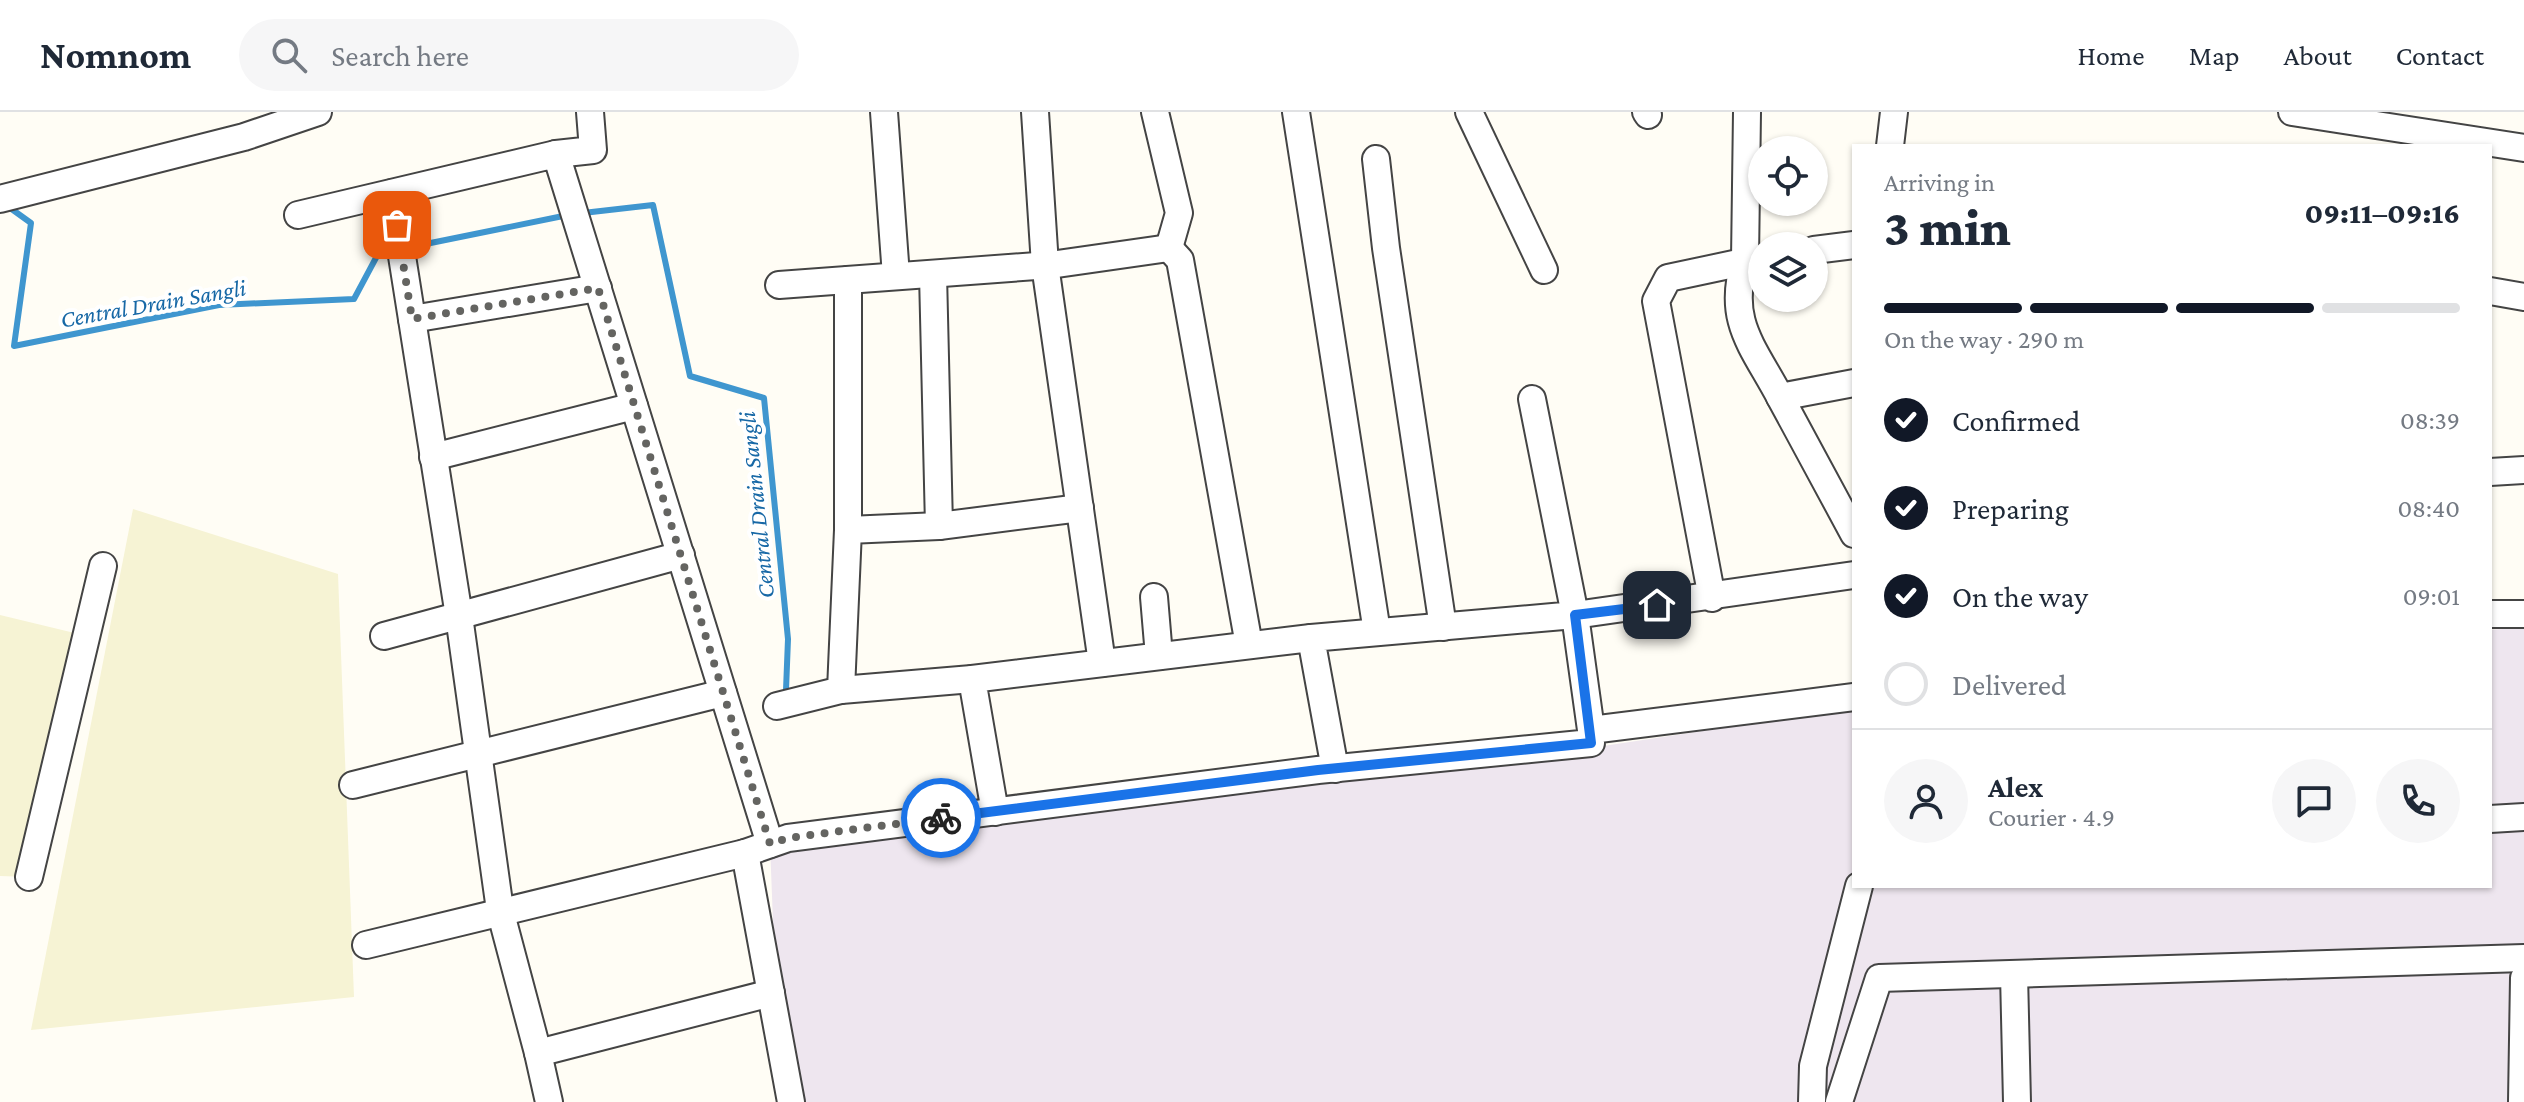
<!DOCTYPE html>
<meta charset="utf-8">
<style>
body{margin:0;font-family:"Crimson Pro",serif;background:#f6f6f7;color:#1f2937;height:100vh;display:flex;flex-direction:column;font-size:30px;white-space:nowrap}
*{box-sizing:border-box;margin:0}
p{font-size:26px;color:#747a83}
.icon{flex:none;width:44px;height:44px;fill:none;stroke:currentColor;stroke-width:2;stroke-linecap:round;stroke-linejoin:round}
.map{position:relative;flex:1;overflow:hidden}
.sheet{position:absolute;left:1852px;top:32px;width:640px;height:744px;display:flex;flex-direction:column;background:#fff;border-radius:0px;box-shadow:0 2px 6px #0004}
.sheet>*{flex:none}
.fabs{position:absolute;left:1748px;top:24px;display:grid;gap:16px}
.fabs a{display:grid;place-items:center;width:80px;height:80px;border-radius:50%;background:#fff;box-shadow:0 2px 6px #0004;font-size:40px}
.pin{position:absolute;display:grid;place-items:center;width:68px;height:68px;color:#fff;margin:-34px;border-radius:16px;box-shadow:0 4px 12px #0006}
.courier{position:absolute;display:grid;place-items:center;width:80px;height:80px;margin:-40px;border:6px solid #1a73e8;border-radius:50%;background:#fff;color:#222;box-shadow:0 2px 10px #0007}
.overview em{font-style:normal;font-weight:800}
.overview div{display:flex;flex-direction:column-reverse}
.overview{display:flex;align-items:center;justify-content:space-between;height:136px;padding:0 32px}
h1{font-size:52px;font-weight:800;line-height:60px}
.bar{display:grid;grid-template-columns:repeat(4,1fr);gap:12px 8px;align-content:center;height:96px;padding:0 32px}
.bar i{height:10px;border-radius:6px;background:#e0e1e3}
.bar .selected{background:#111827}
.bar p{grid-column:span 4}
.line{display:flex;align-items:center;gap:20px;padding:0 32px;border-top:2px solid #e0e1e3}
.line div{flex:1}
.round{display:grid;place-items:center;flex:none;width:84px;height:84px;border-radius:42px;background:#f6f6f7}
ol{padding:0 32px;list-style:none}
li{display:flex;align-items:center;gap:24px;height:88px}
li p{margin-inline-start:auto}
li .icon{padding:8px;border-radius:50%;background:#111827;color:#fff;stroke-width:4}
li:last-child{color:#747a83}
li i{width:44px;height:44px;border:4px solid #e0e1e3;border-radius:50%}
header{display:flex;align-items:center;gap:48px;box-sizing:border-box;height:112px;padding:0 40px;background:#fff;border-bottom:2px solid #e0e1e3}
header strong{font-size:38px}
nav{display:flex;gap:44px;margin-inline-start:auto;font-size:28px}
.search{width:560px;height:72px;background:#f6f6f7;display:flex;align-items:center;gap:20px;box-sizing:border-box;padding:0 28px;border-radius:44px;color:#747a83;font-size:30px}
.map>svg:first-child{display:block}
</style>
<header>
<strong>Nomnom</strong>
<div class="search"><svg class="icon" aria-label="search" viewBox="0 0 24 24"><circle cx="10" cy="10" r="6"/><path d="M15 15l6 6"/></svg>Search here</div>
<nav><a>Home</a><a>Map</a><a>About</a><a>Contact</a></nav>
</header>
<div class="map">
<svg width="2524" height="990" viewBox="0 0 2524 990">
<rect width="100%" height="100%" fill="#fffdf5"/>
<!-- industrial -->
<path fill="#eee6ef" d="M 2524,515 L 2524,990 L 791,990 L 777,913 L 770,732 L 1590,636 L 1854,596 L 1854,774 L 2490,774 L 2490,518 Z"/>
<!-- farmland -->
<g fill="#f6f3d4">
<path d="M 133,397 L 338,462 L 354,885 L 31,918 Z"/>
<path d="M 0,503 L 87,524 L 29,765 L 0,764 Z"/>
</g>
<g fill="none" stroke-linecap="round" stroke-linejoin="round">
<!-- stream -->
<g stroke="#3f96cf" stroke-width="6">
<path d="M 6,93 L 31,111 L 14,234 L 219,193 L 354,187 L 378,142 L 395,138"/>
<path d="M 583,101 L 653,93 L 690,264 L 764,286 L 788,527 L 786,578"/>
<path d="M 406,136 L 568,103"/>
</g>
<defs>
<g id="minor">
<path d="M 884,0 L 896,164"/>
<path d="M 1035,0 L 1045,153 L 1102,551"/>
<path d="M 1155,0 L 1179,101 L 1169,136"/>
<path d="M 1296,0 L 1377,520"/>
<path d="M 1469,0 L 1544,158"/>
<path d="M 1646,0 L 1648,3"/>
<path d="M 1747,0 L 1745,148 C 1726,209 1753,234 1780,285"/>
<path d="M 2292,0 L 2524,36"/>
<path d="M 1890,34 L 1894,0"/>
<path d="M 556,42 L 593,38 L 590,0"/>
<path d="M 1376,47 L 1386,136 L 1443,515"/>
<path d="M 392,81 L 459,504 L 500,798 L 538,941"/>
<path d="M 0,87 L 244,25 L 318,0"/>
<path d="M 298,103 L 556,42 L 770,732"/>
<path d="M 1169,136 L 1180,148 L 1249,533"/>
<path d="M 1814,138 L 1854,133"/>
<path d="M 933,162 L 939,414 L 1080,396"/>
<path d="M 779,173 L 1050,153 L 1169,136"/>
<path d="M 2490,179 L 2524,185"/>
<path d="M 412,207 L 598,176"/>
<path d="M 1854,271 L 1780,285 L 1854,422"/>
<path d="M 433,345 L 634,294"/>
<path d="M 2490,360 L 2524,358"/>
<path d="M 848,418 L 848,168"/>
<path d="M 1154,485 L 1159,544"/>
<path d="M 1712,486 L 1656,189 L 1668,166 L 1762,146"/>
<path d="M 2490,502 L 2524,502"/>
<path d="M 384,524 L 681,443"/>
<path d="M 841,578 L 972,567"/>
<path d="M 777,594 L 841,578 L 848,418 L 939,414"/>
<path d="M 1591,618 L 1575,503 L 1854,463"/>
<path d="M 1335,657 L 1311,526 L 1575,503 L 1532,287"/>
<path d="M 353,673 L 723,581"/>
<path d="M 995,700 L 972,567 L 1311,526"/>
<path d="M 2490,707 L 2524,705"/>
<path d="M 29,765 L 103,454"/>
<path d="M 366,833 L 745,741"/>
<path d="M 2014,862 L 2017,990"/>
<path d="M 549,990 L 538,941 L 771,881"/>
<path d="M 791,990 L 745,741 L 788,726 L 1318,658 L 1591,631 L 1591,618 L 1854,585"/>
<path d="M 1812,990 L 1813,954 L 1859,774"/>
<path d="M 1839,990 L 1879,866 L 2524,846"/>
<path d="M 2522,990 L 2524,866"/>
</g>
</defs>
<!-- minor casing -->
<use href="#minor" stroke="#444" stroke-width="30"/>
<!-- minor -->
<use href="#minor" stroke="#fff" stroke-width="26"/>
</g>
<g fill="none" stroke-linecap="round" stroke-linejoin="round">
<!-- done -->
<path stroke="#646461" stroke-width="8" stroke-dasharray="0 14.4" d="M 397,113 L 412,207 L 598,176 L 770,732 L 788,726 L 941,706"/>
<!-- route -->
<path stroke="#1a73e8" stroke-width="10" d="M 941,706 L 1318,658 L 1591,631 L 1575,503 L 1657,493"/>
</g>
<g text-anchor="middle" dominant-baseline="central" stroke-width="8" stroke-linejoin="round" paint-order="stroke">
<!-- water labels -->
<g font-size="24" font-style="italic" fill="#1768a6" stroke="#fff">
<text transform="translate(153 191) rotate(-10)">Central Drain Sangli</text>
<text transform="translate(756 393) rotate(-96)">Central Drain Sangli</text>
</g>
</g>
</svg>
<div class="fabs">
<a><svg class="icon" aria-label="locate" viewBox="0 0 24 24"><circle cx="12" cy="12" r="6"/><path d="M12 2v4M12 18v4M2 12h4M18 12h4"/></svg></a>
<a><svg class="icon" aria-label="layers" viewBox="0 0 24 24"><path d="M12 4l9 5-9 5-9-5zM3 14l9 5 9-5"/></svg></a>
</div>
<div class="pin" style="left:397px;top:113px;background:#ea580c"><svg class="icon" aria-label="bag" viewBox="0 0 24 24"><path d="M5 8h14l-1 12H6zM9 8a3 3 0 0 1 6 0"/></svg></div>
<div class="pin" style="left:1657px;top:493px;background:#1f2937"><svg class="icon" aria-label="home" viewBox="0 0 24 24"><path d="M3 11l9-7 9 7M6 9v11h12V9"/></svg></div>
<div class="courier" style="left:941px;top:706px"><svg class="icon" aria-label="bike" viewBox="0 0 24 24"><circle cx="6" cy="16" r="4"/><circle cx="18" cy="16" r="4"/><path d="M6 16l4-8h5l3 8M10 8l3 8H6M13 5h3"/></svg></div>
<section class="sheet">
<div class="overview"><div><h1>3 min</h1><p>Arriving in</p></div><em>09:11–09:16</em></div>
<div class="bar"><i class="selected"></i><i class="selected"></i><i class="selected"></i><i></i><p>On the way · 290 m</p></div>
<ol>
<li><svg class="icon" aria-label="check" viewBox="0 0 24 24"><path d="M5 12l5 5 9-10"/></svg>Confirmed<p>08:39</p></li>
<li><svg class="icon" aria-label="check" viewBox="0 0 24 24"><path d="M5 12l5 5 9-10"/></svg>Preparing<p>08:40</p></li>
<li><svg class="icon" aria-label="check" viewBox="0 0 24 24"><path d="M5 12l5 5 9-10"/></svg>On the way<p>09:01</p></li>
<li><i></i>Delivered</li>
</ol>
<div class="line" style="height:144px"><a class="round"><svg class="icon" aria-label="person" viewBox="0 0 24 24"><circle cx="12" cy="8" r="4"/><path d="M4 21q1-7 8-7t8 7"/></svg></a><div><b>Alex</b><p>Courier · 4.9</p></div><a class="round"><svg class="icon" aria-label="chat" viewBox="0 0 24 24"><path d="M4 5h16v11H9l-5 4z"/></svg></a><a class="round"><svg class="icon" aria-label="phone" viewBox="0 0 24 24"><path d="M5 4h4l2 5-3 2q2 4 5 5l2-3 5 2v4C11 20 4 13 5 4z"/></svg></a></div>
</section>
</div>
